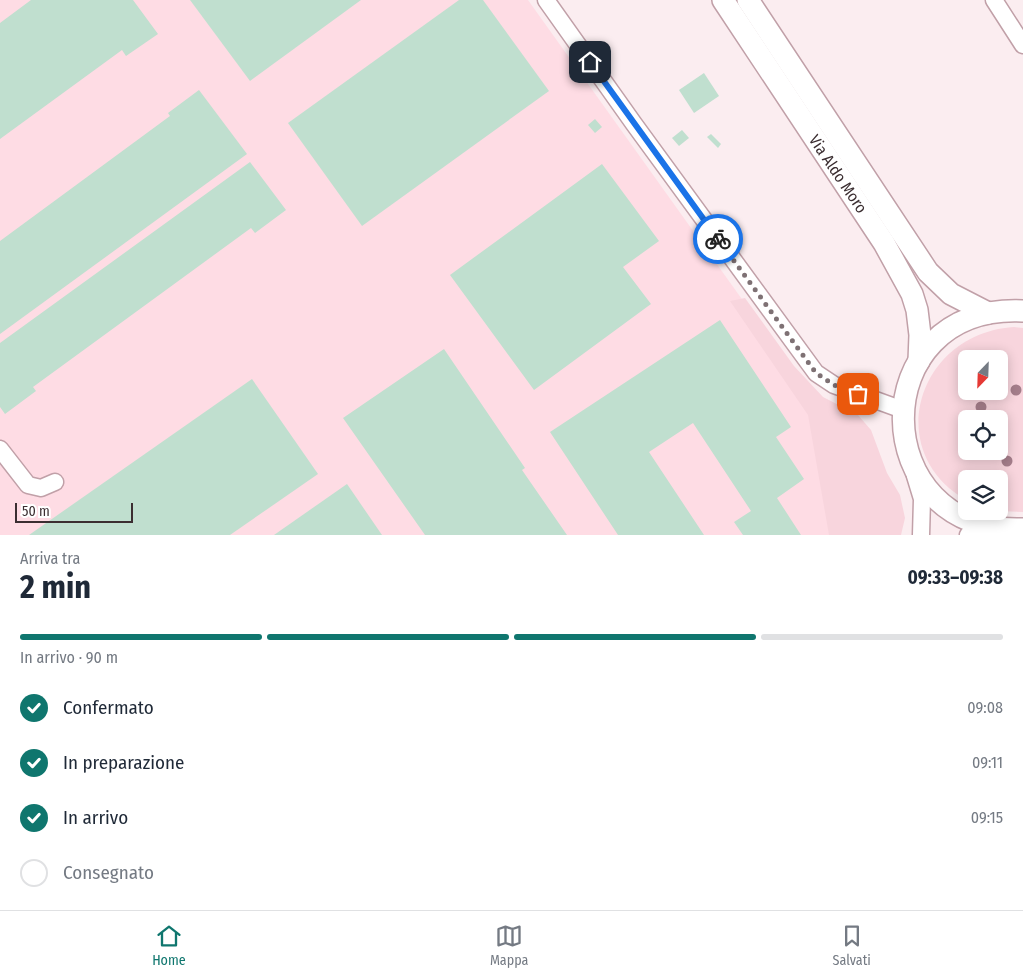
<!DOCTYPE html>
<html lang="it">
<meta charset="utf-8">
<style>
body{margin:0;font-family:"Fira Sans Condensed",sans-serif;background:#f2f2f3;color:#1f2937;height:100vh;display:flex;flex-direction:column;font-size:19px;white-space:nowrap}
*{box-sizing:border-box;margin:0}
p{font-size:16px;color:#747a83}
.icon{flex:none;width:28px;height:28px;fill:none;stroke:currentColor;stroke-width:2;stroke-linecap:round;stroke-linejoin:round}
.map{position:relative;height:535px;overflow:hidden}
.panel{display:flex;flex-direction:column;background:#fff;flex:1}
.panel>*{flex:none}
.needle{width:32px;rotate:203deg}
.controls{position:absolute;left:958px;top:350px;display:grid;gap:10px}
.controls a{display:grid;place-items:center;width:50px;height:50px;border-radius:8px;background:#fff;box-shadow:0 2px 12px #0003;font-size:25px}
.scale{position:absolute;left:15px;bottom:12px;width:118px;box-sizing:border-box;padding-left:5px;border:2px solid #3b2e31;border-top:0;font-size:14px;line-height:18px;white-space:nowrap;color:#3b2e31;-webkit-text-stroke:4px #fff;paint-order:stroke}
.pin{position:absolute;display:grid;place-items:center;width:42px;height:42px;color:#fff;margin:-21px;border-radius:10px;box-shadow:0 2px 8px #0006}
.courier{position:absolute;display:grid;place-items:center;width:50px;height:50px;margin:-25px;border:4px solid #1a73e8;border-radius:50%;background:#fff;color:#222;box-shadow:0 1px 6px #0007}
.headline em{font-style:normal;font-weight:700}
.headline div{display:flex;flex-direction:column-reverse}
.headline{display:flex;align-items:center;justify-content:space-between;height:85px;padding:0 20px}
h1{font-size:32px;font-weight:700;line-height:38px}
.bar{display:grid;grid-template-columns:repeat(4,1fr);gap:8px 5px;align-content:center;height:60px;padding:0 20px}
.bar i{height:6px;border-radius:4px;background:#e0e1e3}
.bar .current{background:#0f766e}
.bar p{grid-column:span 4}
ol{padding:0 20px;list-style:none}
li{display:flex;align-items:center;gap:15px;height:55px}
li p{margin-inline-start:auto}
li .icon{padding:5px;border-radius:50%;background:#0f766e;color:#fff;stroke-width:4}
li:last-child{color:#747a83}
li i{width:28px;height:28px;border:2px solid #e0e1e3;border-radius:50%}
.tab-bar{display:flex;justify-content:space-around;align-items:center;height:70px;border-top:1px solid #e0e1e3;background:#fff;font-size:14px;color:#747a83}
.tab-bar a{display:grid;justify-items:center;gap:2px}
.tab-bar .current{color:#0f766e}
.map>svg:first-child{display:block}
</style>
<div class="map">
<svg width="1023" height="535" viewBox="0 0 1023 535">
<rect width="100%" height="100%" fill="#fbedf0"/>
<!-- built -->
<path fill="#fedce4" d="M 0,0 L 528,0 L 814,400 L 830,535 L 0,535 Z"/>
<!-- green -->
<g fill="#f8d5dd" fill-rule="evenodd">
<path d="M 745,298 L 794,366 L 823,397 L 858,415 L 871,430 L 887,473 L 900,495 L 905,518 L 901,535 L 829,535 L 808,415 L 730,301 Z"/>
<path d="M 1014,327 L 1023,328 L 1023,512 L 997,511 L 999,479 L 966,479 L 966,500 C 881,451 918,333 1014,327 ZM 966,359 L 999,359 L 999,391 L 966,391 ZM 966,419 L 999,419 L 999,451 L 966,451 Z"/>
</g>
<!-- building -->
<g fill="#c0dfcf">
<path d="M 31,0 L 133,0 L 158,34 L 126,56 L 122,50 L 0,139 L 0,23 Z"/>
<path d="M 190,0 L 361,0 L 250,81 Z"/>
<path d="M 459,0 L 483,0 L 549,91 L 362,226 L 288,123 Z"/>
<path d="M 704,73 L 719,96 L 694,113 L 679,90 Z"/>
<path d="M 199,90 L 247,154 L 0,334 L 0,241 L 170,116 L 168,113 Z"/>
<path d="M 595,119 L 602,127 L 595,133 L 588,125 Z"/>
<path d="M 682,130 L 689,138 L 679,146 L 672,138 Z"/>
<path d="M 711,134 L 721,144 L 718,148 L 707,137 Z"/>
<path d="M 250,162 L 286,210 L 255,233 L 251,228 L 33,387 L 36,391 L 5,414 L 0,407 L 0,343 Z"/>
<path d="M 602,164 L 659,241 L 623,267 L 651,304 L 534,390 L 450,275 Z"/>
<path d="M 720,320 L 791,427 L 776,437 L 804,479 L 777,498 L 801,535 L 743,535 L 734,522 L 751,511 L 693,423 L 649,452 L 704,535 L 618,535 L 550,432 Z"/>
<path d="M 444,349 L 525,468 L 522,470 L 567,535 L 425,535 L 343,418 Z"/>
<path d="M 252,379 L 318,474 L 230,535 L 29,535 Z"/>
<path d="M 347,484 L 382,535 L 274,535 Z"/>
</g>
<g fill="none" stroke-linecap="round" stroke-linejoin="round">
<defs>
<g id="minor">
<path d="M 546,0 L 634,124 L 816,373 L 834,385 L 903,410"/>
<path d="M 994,0 L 1023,45"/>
<path d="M 0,449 L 28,485 L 41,488 L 55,482"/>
<path d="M 915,476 L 922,499 L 921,535"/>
<path d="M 968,535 L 985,527"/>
</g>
<g id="major">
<path d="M 723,0 L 884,243 L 912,294 L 917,310 L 920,335 L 919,361"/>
<path d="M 748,0 L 928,272 L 951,294 L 988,313"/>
<path d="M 1023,311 C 862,303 865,535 1023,529"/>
</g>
</defs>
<!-- minor casing -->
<use href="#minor" stroke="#c1a0a8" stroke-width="19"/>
<!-- major casing -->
<use href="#major" stroke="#c1a0a8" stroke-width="24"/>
<!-- minor -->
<use href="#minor" stroke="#fff" stroke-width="16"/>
<!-- major -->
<use href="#major" stroke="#fff" stroke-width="21"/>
</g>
<!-- trees -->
<g fill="#a57e8b">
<circle cx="1016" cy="390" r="5.5"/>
<circle cx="981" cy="407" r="5.5"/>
<circle cx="1007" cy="461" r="5.5"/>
</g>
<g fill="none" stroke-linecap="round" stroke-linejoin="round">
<!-- done -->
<path stroke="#7e7174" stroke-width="5" stroke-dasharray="0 9" d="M 718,239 L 816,373 L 834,385 L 858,394"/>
<!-- route -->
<path stroke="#1a73e8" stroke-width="6" d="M 590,62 L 718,239"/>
</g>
<g text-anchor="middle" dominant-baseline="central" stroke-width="4.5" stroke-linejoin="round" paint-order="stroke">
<!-- street labels -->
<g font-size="16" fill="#3b2e31" stroke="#fff">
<text transform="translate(838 174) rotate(56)">Via Aldo Moro</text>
</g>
</g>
</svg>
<div class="controls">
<a><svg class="needle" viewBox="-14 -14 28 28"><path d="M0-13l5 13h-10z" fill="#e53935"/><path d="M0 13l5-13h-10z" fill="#747a83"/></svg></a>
<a><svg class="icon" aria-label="locate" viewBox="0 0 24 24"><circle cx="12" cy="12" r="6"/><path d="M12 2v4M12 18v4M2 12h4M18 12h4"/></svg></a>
<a><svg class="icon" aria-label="layers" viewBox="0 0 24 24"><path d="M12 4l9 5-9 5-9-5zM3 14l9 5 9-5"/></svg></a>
</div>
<div class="scale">50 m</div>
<div class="pin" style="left:858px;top:394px;background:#ea580c"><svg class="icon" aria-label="bag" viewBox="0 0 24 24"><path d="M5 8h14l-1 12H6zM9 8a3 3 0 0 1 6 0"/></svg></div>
<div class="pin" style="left:590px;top:62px;background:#1f2937"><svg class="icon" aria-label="home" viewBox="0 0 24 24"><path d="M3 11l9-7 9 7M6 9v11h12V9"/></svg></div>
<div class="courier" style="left:718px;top:239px"><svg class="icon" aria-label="bike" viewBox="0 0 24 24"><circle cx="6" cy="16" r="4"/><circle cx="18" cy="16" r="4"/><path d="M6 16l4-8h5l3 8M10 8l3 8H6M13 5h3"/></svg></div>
</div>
<section class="panel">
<div class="headline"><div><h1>2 min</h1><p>Arriva tra</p></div><em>09:33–09:38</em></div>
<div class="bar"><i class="current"></i><i class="current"></i><i class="current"></i><i></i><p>In arrivo · 90 m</p></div>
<ol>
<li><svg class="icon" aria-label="check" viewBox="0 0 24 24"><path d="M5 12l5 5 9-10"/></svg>Confermato<p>09:08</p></li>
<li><svg class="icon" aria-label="check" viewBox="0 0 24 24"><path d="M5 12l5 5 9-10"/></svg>In preparazione<p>09:11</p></li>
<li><svg class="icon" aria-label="check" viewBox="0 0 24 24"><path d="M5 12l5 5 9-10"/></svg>In arrivo<p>09:15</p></li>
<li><i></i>Consegnato</li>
</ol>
</section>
<nav class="tab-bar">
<a class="current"><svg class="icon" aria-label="home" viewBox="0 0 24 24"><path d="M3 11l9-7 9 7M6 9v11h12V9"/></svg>Home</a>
<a><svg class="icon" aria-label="map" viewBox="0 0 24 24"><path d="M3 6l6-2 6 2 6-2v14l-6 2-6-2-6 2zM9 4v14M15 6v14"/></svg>Mappa</a>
<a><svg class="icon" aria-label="saved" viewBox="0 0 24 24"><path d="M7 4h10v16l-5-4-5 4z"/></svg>Salvati</a>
</nav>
